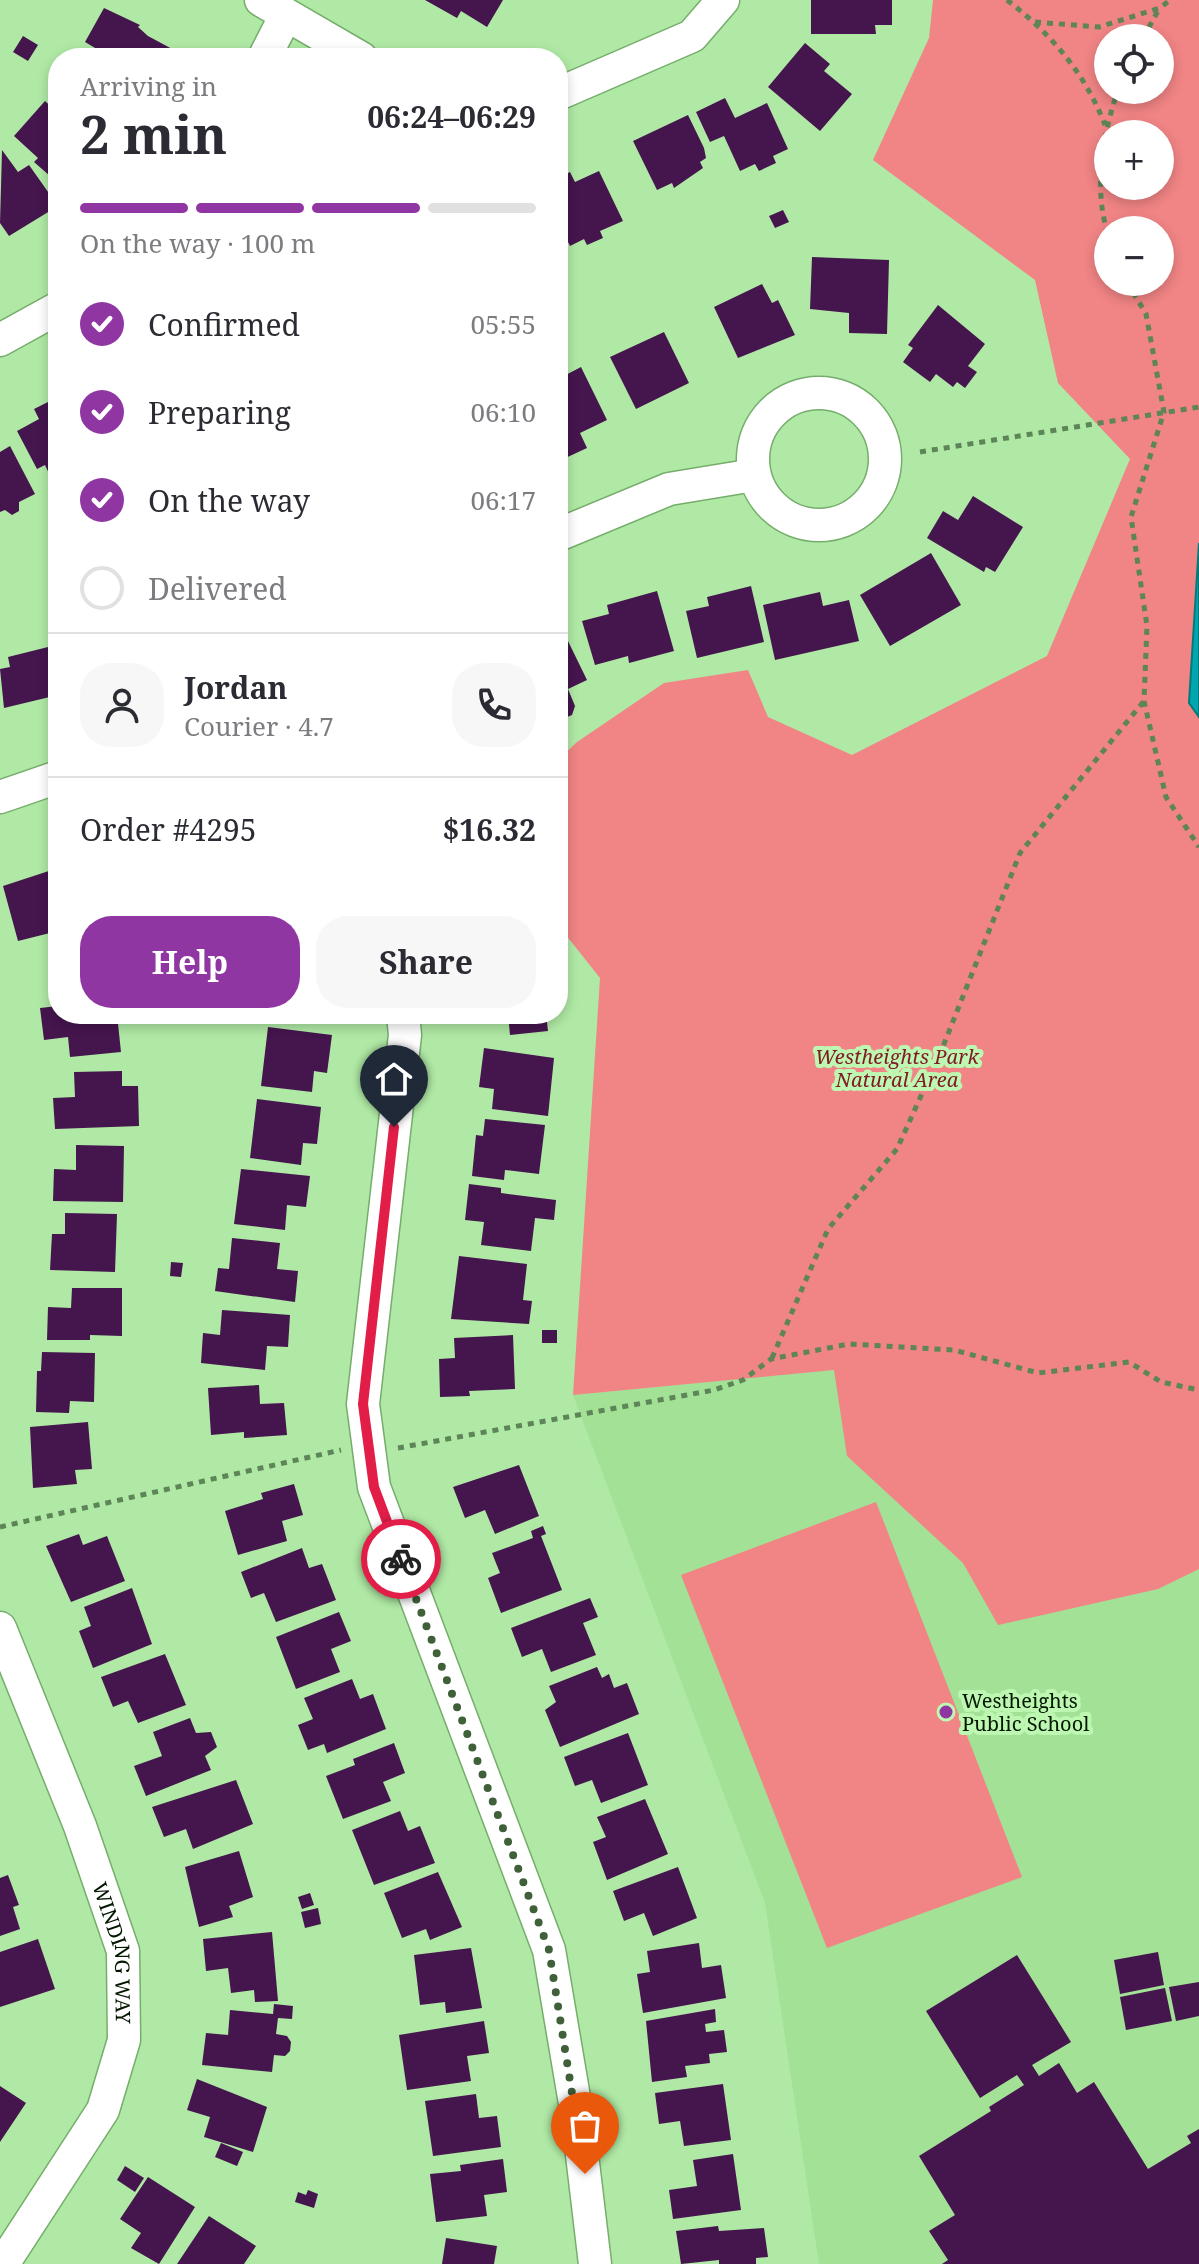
<!DOCTYPE html>
<meta charset="utf-8">
<style>
body{margin:0;font-family:"Noto Serif",serif;background:#f7f7f7;color:#2b2b33;height:100vh;display:flex;flex-direction:column;font-size:30px;white-space:nowrap}
*{box-sizing:border-box;margin:0}
p{font-size:26px;color:#7c7c81}
.icon{flex:none;width:44px;height:44px;fill:none;stroke:currentColor;stroke-width:2;stroke-linecap:round;stroke-linejoin:round}
.map{position:relative;flex:1;overflow:hidden}
.sheet{position:absolute;left:48px;top:48px;width:520px;height:976px;display:flex;flex-direction:column;background:#fff;border-radius:32px;box-shadow:0 4px 12px #0003}
.sheet>*{flex:none}
.controls{position:absolute;left:1094px;top:24px;display:grid;gap:16px}
.controls a{display:grid;place-items:center;width:80px;height:80px;border-radius:50%;background:#fff;box-shadow:0 4px 12px #0003;font-size:40px}
.pin{position:absolute;display:grid;place-items:center;width:68px;height:68px;color:#fff;margin:-82px -34px;border-radius:50% 50% 50% 0;rotate:-45deg;box-shadow:0 0 8px #0007}
.pin .icon{rotate:45deg}
.courier{position:absolute;display:grid;place-items:center;width:80px;height:80px;margin:-40px;border:6px solid #e11d48;border-radius:50%;background:#fff;color:#222;box-shadow:0 2px 10px #0007}
.headline em{font-style:normal;font-weight:700}
.headline div{display:flex;flex-direction:column-reverse}
.headline{display:flex;align-items:center;justify-content:space-between;height:136px;padding:0 32px}
h1{font-size:52px;font-weight:700;line-height:60px}
.bar{display:grid;grid-template-columns:repeat(4,1fr);gap:12px 8px;align-content:center;height:96px;padding:0 32px}
.bar i{height:10px;border-radius:6px;background:#e1e1e2}
.bar .on{background:#9036a2}
.bar p{grid-column:span 4}
.line{display:flex;align-items:center;gap:20px;padding:0 32px;border-top:2px solid #e1e1e2}
.line div{flex:1}
.round{display:grid;place-items:center;flex:none;width:84px;height:84px;border-radius:32px;background:#f7f7f7}
ol{padding:0 32px;list-style:none}
li{display:flex;align-items:center;gap:24px;height:88px}
li p{margin-inline-start:auto}
li .icon{padding:8px;border-radius:50%;background:#9036a2;color:#fff;stroke-width:4}
li:last-child{color:#7c7c81}
li i{width:44px;height:44px;border:4px solid #e1e1e2;border-radius:50%}
.cta{display:flex;gap:16px;margin-top:auto;padding:16px 32px}
.cta a{flex:1;height:92px;border-radius:32px;background:#9036a2;color:#fff;font-size:32px;font-weight:700;line-height:92px;text-align:center}
.cta a+a{background:#f7f7f7;color:#2b2b33}
.map>svg:first-child{display:block}
</style>
<div class="map">
<svg width="1199" height="2264" viewBox="0 0 1199 2264">
<rect width="100%" height="100%" fill="#b0e9a5"/>
<!-- built -->
<path fill="#a2e196" d="M 834,1370 L 1199,1445 L 1199,2264 L 819,2264 L 765,1903 L 573,1395 Z"/>
<!-- green -->
<g fill="#f18485" fill-rule="evenodd">
<path d="M 933,0 L 1199,0 L 1199,1569 L 1158,1589 L 998,1625 L 963,1563 L 847,1456 L 834,1370 L 573,1395 L 600,978 L 558,925 L 558,760 L 577,742 L 664,683 L 748,670 L 768,717 L 852,755 L 1047,656 L 1130,459 L 1058,383 L 1035,280 L 873,160 L 929,38 ZM 1108,38 L 1160,38 L 1160,90 L 1108,90 ZM 1108,134 L 1160,134 L 1160,186 L 1108,186 ZM 1108,230 L 1160,230 L 1160,282 L 1108,282 Z"/>
<path d="M 876,1502 L 1022,1877 L 827,1948 L 681,1575 Z"/>
</g>
<!-- water -->
<path fill="#01a6ae" stroke="#027b7a" stroke-width="2" d="M 1199,543 L 1199,717 L 1189,703 Z"/>
<!-- building -->
<g fill="#45154e">
<path d="M 425,0 L 503,0 L 487,27 L 461,11 L 457,18 Z"/>
<path d="M 811,0 L 892,0 L 892,25 L 875,25 L 876,34 L 811,34 Z"/>
<path d="M 104,8 L 140,25 L 138,27 L 148,36 L 174,50 L 169,58 L 112,58 L 85,42 Z"/>
<path d="M 23,36 L 38,45 L 28,61 L 13,52 Z"/>
<path d="M 805,43 L 830,64 L 824,71 L 852,94 L 820,131 L 768,87 Z"/>
<path d="M 725,98 L 735,118 L 767,103 L 788,149 L 773,156 L 776,163 L 759,171 L 755,164 L 740,171 L 724,136 L 710,142 L 696,112 Z"/>
<path d="M 45,101 L 58,113 L 58,183 L 34,162 L 38,158 L 14,136 Z"/>
<path d="M 688,115 L 704,148 L 706,158 L 700,162 L 703,168 L 674,188 L 672,183 L 657,190 L 633,141 Z"/>
<path d="M 2,150 L 18,172 L 29,165 L 58,206 L 9,236 L 0,223 Z"/>
<path d="M 599,171 L 623,221 L 600,231 L 603,238 L 587,245 L 584,239 L 570,246 L 558,222 L 558,178 L 570,172 L 575,182 Z"/>
<path d="M 783,210 L 789,222 L 775,228 L 769,216 Z"/>
<path d="M 812,257 L 889,260 L 887,334 L 849,333 L 849,313 L 810,309 Z"/>
<path d="M 762,284 L 772,303 L 778,300 L 795,335 L 738,358 L 714,307 Z"/>
<path d="M 938,305 L 985,344 L 968,366 L 977,372 L 965,388 L 957,382 L 953,387 L 936,374 L 930,382 L 903,362 L 913,348 L 908,345 Z"/>
<path d="M 664,332 L 689,383 L 636,409 L 610,357 Z"/>
<path d="M 581,367 L 607,420 L 580,433 L 587,448 L 559,461 L 558,379 Z"/>
<path d="M 58,397 L 58,476 L 52,480 L 45,465 L 37,469 L 17,431 L 39,419 L 34,409 Z"/>
<path d="M 10,446 L 35,494 L 19,502 L 19,511 L 12,515 L 5,510 L 0,512 L 0,452 Z"/>
<path d="M 973,496 L 1023,527 L 995,572 L 986,567 L 984,572 L 927,538 L 943,511 L 958,520 Z"/>
<path d="M 931,553 L 961,605 L 890,646 L 860,595 Z"/>
<path d="M 751,586 L 764,642 L 697,658 L 686,611 L 709,606 L 707,597 Z"/>
<path d="M 657,591 L 674,651 L 629,663 L 628,656 L 595,665 L 582,621 L 609,614 L 607,605 Z"/>
<path d="M 820,592 L 823,606 L 849,600 L 859,641 L 775,660 L 763,605 Z"/>
<path d="M 567,639 L 587,680 L 568,689 L 575,706 L 572,715 L 565,718 L 558,716 L 558,644 Z"/>
<path d="M 52,646 L 58,671 L 58,695 L 4,708 L 0,669 L 10,667 L 8,657 Z"/>
<path d="M 58,868 L 58,931 L 18,941 L 3,886 Z"/>
<path d="M 58,1006 L 58,1014 L 117,1014 L 121,1052 L 70,1057 L 68,1037 L 44,1040 L 40,1008 Z"/>
<path d="M 508,1014 L 546,1014 L 548,1031 L 510,1035 Z"/>
<path d="M 268,1027 L 332,1035 L 327,1073 L 314,1071 L 312,1092 L 261,1086 Z"/>
<path d="M 484,1048 L 554,1058 L 548,1116 L 492,1109 L 494,1089 L 479,1087 Z"/>
<path d="M 122,1071 L 122,1086 L 138,1086 L 139,1126 L 55,1129 L 53,1098 L 75,1097 L 74,1072 Z"/>
<path d="M 257,1099 L 321,1107 L 317,1144 L 303,1143 L 301,1165 L 250,1158 Z"/>
<path d="M 485,1119 L 545,1125 L 539,1174 L 505,1170 L 504,1180 L 472,1176 L 476,1135 L 483,1136 Z"/>
<path d="M 76,1145 L 124,1146 L 123,1202 L 53,1201 L 54,1169 L 76,1170 Z"/>
<path d="M 241,1169 L 310,1176 L 306,1207 L 287,1205 L 285,1230 L 234,1224 Z"/>
<path d="M 469,1184 L 501,1188 L 501,1193 L 556,1200 L 554,1220 L 535,1218 L 531,1251 L 481,1245 L 484,1222 L 465,1220 Z"/>
<path d="M 65,1213 L 117,1214 L 115,1272 L 50,1270 L 52,1234 L 65,1234 Z"/>
<path d="M 232,1238 L 280,1243 L 277,1269 L 298,1271 L 295,1302 L 215,1291 L 218,1268 L 229,1269 Z"/>
<path d="M 459,1256 L 527,1264 L 523,1300 L 532,1301 L 529,1324 L 451,1319 Z"/>
<path d="M 171,1262 L 183,1263 L 181,1277 L 170,1276 Z"/>
<path d="M 72,1288 L 122,1288 L 122,1336 L 90,1335 L 90,1340 L 47,1340 L 48,1307 L 71,1308 Z"/>
<path d="M 222,1310 L 290,1315 L 288,1347 L 267,1346 L 265,1370 L 201,1363 L 203,1333 L 220,1335 Z"/>
<rect x="542" y="1330" width="15" height="13"/>
<path d="M 513,1335 L 515,1389 L 469,1391 L 470,1396 L 440,1397 L 439,1359 L 455,1358 L 454,1338 Z"/>
<path d="M 42,1352 L 95,1353 L 94,1402 L 70,1401 L 69,1413 L 36,1412 L 37,1371 L 41,1371 Z"/>
<path d="M 259,1385 L 260,1404 L 284,1403 L 287,1435 L 244,1438 L 244,1432 L 211,1435 L 208,1388 Z"/>
<path d="M 88,1422 L 92,1469 L 75,1470 L 77,1484 L 33,1488 L 30,1427 Z"/>
<path d="M 519,1465 L 539,1516 L 495,1534 L 485,1510 L 465,1518 L 453,1487 Z"/>
<path d="M 294,1484 L 303,1515 L 282,1521 L 287,1541 L 238,1555 L 225,1511 L 263,1499 L 261,1493 Z"/>
<path d="M 543,1526 L 546,1534 L 541,1536 L 562,1590 L 501,1613 L 488,1578 L 500,1573 L 492,1553 L 533,1538 L 531,1531 Z"/>
<path d="M 79,1534 L 83,1545 L 107,1536 L 125,1581 L 71,1602 L 46,1546 Z"/>
<path d="M 302,1548 L 309,1568 L 322,1564 L 336,1600 L 276,1622 L 264,1593 L 251,1598 L 241,1572 Z"/>
<path d="M 132,1588 L 152,1644 L 93,1668 L 79,1631 L 91,1626 L 84,1607 Z"/>
<path d="M 590,1598 L 598,1617 L 583,1623 L 596,1655 L 551,1672 L 542,1649 L 522,1657 L 511,1628 Z"/>
<path d="M 339,1612 L 351,1641 L 331,1649 L 340,1672 L 296,1689 L 276,1637 Z"/>
<path d="M 165,1654 L 186,1705 L 138,1723 L 128,1701 L 113,1707 L 101,1677 Z"/>
<path d="M 597,1667 L 602,1678 L 609,1674 L 614,1688 L 627,1683 L 639,1714 L 560,1747 L 545,1710 L 556,1702 L 549,1686 Z"/>
<path d="M 352,1679 L 360,1699 L 373,1694 L 386,1729 L 327,1753 L 324,1744 L 308,1750 L 298,1725 L 313,1719 L 304,1698 Z"/>
<path d="M 190,1718 L 196,1733 L 211,1732 L 217,1747 L 205,1756 L 211,1770 L 146,1796 L 134,1766 L 162,1756 L 153,1732 Z"/>
<path d="M 628,1733 L 648,1785 L 601,1803 L 592,1780 L 575,1786 L 564,1757 Z"/>
<path d="M 394,1743 L 405,1773 L 383,1782 L 391,1801 L 343,1819 L 326,1776 L 355,1765 L 353,1759 Z"/>
<path d="M 236,1780 L 253,1824 L 193,1849 L 186,1829 L 164,1837 L 152,1807 Z"/>
<path d="M 645,1799 L 668,1854 L 607,1880 L 593,1842 L 606,1837 L 597,1817 Z"/>
<path d="M 400,1811 L 408,1831 L 420,1826 L 435,1863 L 374,1885 L 352,1830 Z"/>
<path d="M 239,1851 L 253,1897 L 229,1906 L 233,1917 L 199,1927 L 185,1867 Z"/>
<path d="M 678,1867 L 697,1918 L 653,1936 L 644,1913 L 624,1921 L 613,1891 Z"/>
<path d="M 438,1872 L 462,1927 L 430,1940 L 426,1929 L 402,1938 L 384,1893 Z"/>
<path d="M 8,1875 L 19,1905 L 13,1907 L 20,1929 L 0,1936 L 0,1878 Z"/>
<path d="M 310,1893 L 314,1905 L 302,1909 L 298,1897 Z"/>
<path d="M 318,1908 L 321,1924 L 305,1928 L 301,1912 Z"/>
<path d="M 272,1932 L 278,2001 L 255,2002 L 254,1990 L 231,1993 L 228,1968 L 206,1971 L 203,1939 Z"/>
<path d="M 38,1939 L 55,1989 L 0,2007 L 0,1952 Z"/>
<path d="M 699,1943 L 702,1968 L 721,1965 L 726,1998 L 643,2013 L 637,1974 L 650,1972 L 647,1951 Z"/>
<path d="M 471,1948 L 482,2008 L 446,2013 L 445,2002 L 420,2005 L 414,1955 Z"/>
<path d="M 1158,1952 L 1164,1985 L 1120,1994 L 1114,1960 Z"/>
<path d="M 1017,1955 L 1071,2042 L 1032,2065 L 1039,2076 L 1059,2063 L 1077,2093 L 1094,2082 L 1148,2169 L 1191,2143 L 1187,2136 L 1199,2129 L 1199,2264 L 942,2264 L 948,2260 L 929,2231 L 955,2215 L 919,2156 L 991,2111 L 989,2107 L 1024,2085 L 1017,2075 L 980,2098 L 926,2011 Z"/>
<path d="M 1199,1982 L 1199,2016 L 1176,2021 L 1169,1987 Z"/>
<path d="M 1165,1988 L 1172,2021 L 1126,2030 L 1120,1997 Z"/>
<path d="M 274,2004 L 293,2006 L 292,2019 L 278,2018 L 276,2034 L 287,2036 L 291,2042 L 290,2051 L 285,2056 L 274,2055 L 272,2072 L 202,2065 L 206,2033 L 228,2035 L 230,2010 L 273,2014 Z"/>
<path d="M 715,2009 L 716,2022 L 705,2024 L 706,2032 L 724,2030 L 727,2052 L 709,2054 L 710,2063 L 685,2066 L 687,2077 L 652,2082 L 646,2021 Z"/>
<path d="M 484,2021 L 489,2053 L 467,2056 L 471,2081 L 407,2090 L 399,2035 Z"/>
<path d="M 197,2079 L 267,2107 L 253,2152 L 204,2137 L 210,2117 L 187,2110 Z"/>
<path d="M 723,2084 L 731,2140 L 684,2146 L 680,2121 L 659,2124 L 655,2093 Z"/>
<path d="M 0,2086 L 26,2103 L 0,2142 Z"/>
<path d="M 476,2094 L 479,2118 L 497,2116 L 501,2147 L 433,2156 L 425,2101 Z"/>
<path d="M 221,2143 L 243,2152 L 237,2166 L 215,2157 Z"/>
<path d="M 733,2154 L 741,2210 L 673,2219 L 669,2190 L 697,2186 L 693,2160 Z"/>
<path d="M 503,2159 L 507,2192 L 484,2195 L 487,2216 L 436,2222 L 430,2174 L 461,2171 L 460,2165 Z"/>
<path d="M 125,2166 L 144,2178 L 135,2192 L 117,2180 Z"/>
<path d="M 148,2177 L 195,2207 L 159,2264 L 131,2248 L 141,2233 L 120,2219 Z"/>
<path d="M 308,2190 L 318,2194 L 314,2208 L 295,2202 L 298,2192 L 306,2195 Z"/>
<path d="M 209,2216 L 256,2246 L 244,2264 L 177,2264 Z"/>
<path d="M 718,2226 L 719,2231 L 764,2228 L 768,2257 L 756,2258 L 756,2264 L 719,2264 L 719,2260 L 681,2264 L 676,2231 Z"/>
<path d="M 446,2238 L 497,2246 L 494,2264 L 442,2264 Z"/>
</g>
<g fill="none" stroke-linecap="round" stroke-linejoin="round">
<defs>
<g id="minor">
<path d="M 261,0 L 361,58"/>
<path d="M 264,58 L 286,15"/>
<path d="M 558,94 L 692,36 L 723,0"/>
<path d="M 0,340 L 58,308"/>
<circle cx="819" cy="459" r="66"/>
<path d="M 558,535 L 669,489 L 754,475"/>
<path d="M 0,797 L 58,777"/>
<path d="M 403,1014 L 405,1035 L 363,1404 L 374,1487 L 549,1950 L 578,2121 L 595,2264"/>
<path id="s1" d="M 0,1628 L 80,1826 L 123,1951 L 124,2040 L 103,2110 L 3,2264"/>
</g>
</defs>
<!-- minor casing -->
<use href="#minor" stroke="#76ad6c" stroke-width="35"/>
<!-- path -->
<g stroke="#5d8557" stroke-width="5" stroke-dasharray="6 6" stroke-linecap="butt">
<path d="M 1007,0 C 1051,34 1085,73 1105,125"/>
<path d="M 1035,22 L 1099,27 L 1160,8 L 1170,0"/>
<path d="M 1143,38 L 1159,9"/>
<path d="M 1108,234 C 1093,189 1103,133 1118,90"/>
<path d="M 1127,282 L 1146,314 L 1164,412 L 1131,517 L 1147,626 L 1144,701 L 1166,797 L 1199,847"/>
<path d="M 920,452 L 1199,407"/>
<path d="M 772,1358 L 828,1229 L 897,1149 L 940,1054 L 1020,853 L 1144,701"/>
<path d="M 398,1448 L 714,1390 L 743,1380 L 771,1359 L 849,1344 L 954,1350 L 1038,1373 L 1129,1362 L 1161,1382 L 1199,1390"/>
<path d="M 0,1527 L 341,1450"/>
</g>
<!-- minor -->
<use href="#minor" stroke="#fff" stroke-width="32"/>
</g>
<g fill="none" stroke-linecap="round" stroke-linejoin="round">
<!-- done -->
<path stroke="#40603a" stroke-width="8" stroke-dasharray="0 14.4" d="M 401,1559 L 549,1950 L 585,2174"/>
<!-- route -->
<path stroke="#e11d48" stroke-width="10" d="M 394,1127 L 363,1404 L 374,1487 L 401,1559"/>
</g>
<!-- markers -->
<circle fill="#9036a2" stroke="#bdf7b2" stroke-width="3" cx="946" cy="1712" r="8"/>
<g text-anchor="middle" dominant-baseline="central" stroke-width="8" stroke-linejoin="round" paint-order="stroke">
<!-- park labels -->
<g font-size="20" font-style="italic" fill="#811b26" stroke="#bdf7b2">
<text x="897" y="1056">Westheights Park<tspan x="897" dy="23">Natural Area</tspan></text>
</g>
<!-- poi labels -->
<g font-size="20" fill="#031701" stroke="#bdf7b2" text-anchor="start">
<text x="962" y="1700">Westheights<tspan x="962" dy="23">Public School</tspan></text>
</g>
<!-- street labels -->
<g font-size="20" fill="#031701" stroke="#bdf7b2">
<text stroke="none"><textPath href="#s1" startOffset="346">WINDING WAY</textPath></text>
</g>
</g>
</svg>
<div class="controls">
<a><svg class="icon" aria-label="locate" viewBox="0 0 24 24"><circle cx="12" cy="12" r="6"/><path d="M12 2v4M12 18v4M2 12h4M18 12h4"/></svg></a>
<a>+</a>
<a>−</a>
</div>
<div class="pin" style="left:585px;top:2174px;background:#ea580c"><svg class="icon" aria-label="bag" viewBox="0 0 24 24"><path d="M5 8h14l-1 12H6zM9 8a3 3 0 0 1 6 0"/></svg></div>
<div class="pin" style="left:394px;top:1127px;background:#1f2937"><svg class="icon" aria-label="home" viewBox="0 0 24 24"><path d="M3 11l9-7 9 7M6 9v11h12V9"/></svg></div>
<div class="courier" style="left:401px;top:1559px"><svg class="icon" aria-label="bike" viewBox="0 0 24 24"><circle cx="6" cy="16" r="4"/><circle cx="18" cy="16" r="4"/><path d="M6 16l4-8h5l3 8M10 8l3 8H6M13 5h3"/></svg></div>
<section class="sheet">
<div class="headline"><div><h1>2 min</h1><p>Arriving in</p></div><em>06:24–06:29</em></div>
<div class="bar"><i class="on"></i><i class="on"></i><i class="on"></i><i></i><p>On the way · 100 m</p></div>
<ol>
<li><svg class="icon" aria-label="check" viewBox="0 0 24 24"><path d="M5 12l5 5 9-10"/></svg>Confirmed<p>05:55</p></li>
<li><svg class="icon" aria-label="check" viewBox="0 0 24 24"><path d="M5 12l5 5 9-10"/></svg>Preparing<p>06:10</p></li>
<li><svg class="icon" aria-label="check" viewBox="0 0 24 24"><path d="M5 12l5 5 9-10"/></svg>On the way<p>06:17</p></li>
<li><i></i>Delivered</li>
</ol>
<div class="line" style="height:144px"><a class="round"><svg class="icon" aria-label="person" viewBox="0 0 24 24"><circle cx="12" cy="8" r="4"/><path d="M4 21q1-7 8-7t8 7"/></svg></a><div><b>Jordan</b><p>Courier · 4.7</p></div><a class="round"><svg class="icon" aria-label="phone" viewBox="0 0 24 24"><path d="M5 4h4l2 5-3 2q2 4 5 5l2-3 5 2v4C11 20 4 13 5 4z"/></svg></a></div>
<div class="line" style="height:104px"><div>Order #4295</div><b>$16.32</b></div>
<div class="cta"><a>Help</a><a>Share</a></div>
</section>
</div>
